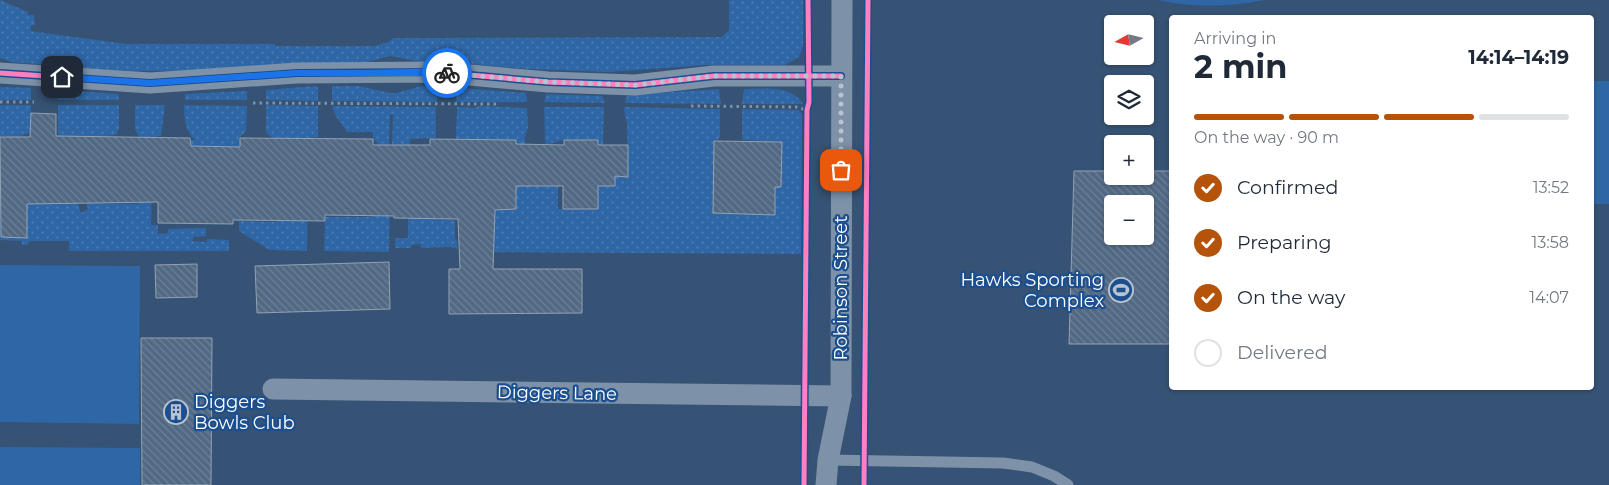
<!DOCTYPE html>
<meta charset="utf-8">
<style>
body{margin:0;font-family:Montserrat,sans-serif;background:#f2f2f3;color:#1f2937;height:100vh;display:flex;flex-direction:column;font-size:19px;white-space:nowrap}
*{box-sizing:border-box;margin:0}
p{font-size:16px;color:#747a83}
.icon{flex:none;width:28px;height:28px;fill:none;stroke:currentColor;stroke-width:2;stroke-linecap:round;stroke-linejoin:round}
.map{position:relative;flex:1;overflow:hidden}
.side{position:absolute;left:1169px;top:15px;width:425px;height:375px;display:flex;flex-direction:column;background:#fff;border-radius:5px;box-shadow:0 1px 4px #0004}
.side>*{flex:none}
.needle{width:32px;rotate:262deg}
.controls{position:absolute;left:1104px;top:15px;display:grid;gap:10px}
.controls a{display:grid;place-items:center;width:50px;height:50px;border-radius:5px;background:#fff;box-shadow:0 1px 4px #0004;font-size:25px}
.pin{position:absolute;display:grid;place-items:center;width:42px;height:42px;color:#fff;margin:-21px;border-radius:10px;box-shadow:0 2px 8px #0006}
.courier{position:absolute;display:grid;place-items:center;width:50px;height:50px;margin:-25px;border:4px solid #1a73e8;border-radius:50%;background:#fff;color:#222;box-shadow:0 1px 6px #0007}
.head em{font-style:normal;font-weight:700}
.head div{display:flex;flex-direction:column-reverse}
.head{display:flex;align-items:center;justify-content:space-between;height:85px;padding:0 25px}
h1{font-size:32px;font-weight:700;line-height:38px}
.bar{display:grid;grid-template-columns:repeat(4,1fr);gap:8px 5px;align-content:center;height:60px;padding:0 25px}
.bar i{height:6px;border-radius:4px;background:#e0e1e3}
.bar .current{background:#b45309}
.bar p{grid-column:span 4}
ol{padding:0 25px;list-style:none}
li{display:flex;align-items:center;gap:15px;height:55px}
li p{margin-inline-start:auto}
li .icon{padding:5px;border-radius:50%;background:#b45309;color:#fff;stroke-width:4}
li:last-child{color:#747a83}
li i{width:28px;height:28px;border:2px solid #e0e1e3;border-radius:50%}
.map>svg:first-child{display:block}
</style>
<div class="map">
<svg width="1609" height="485" viewBox="0 0 1609 485">
<defs>
<pattern id="grass-dots" width="8" height="8" patternUnits="userSpaceOnUse" patternTransform="scale(1.25)"><rect width="8" height="8" fill="#2f66a5"/><path d="M2 2h.1M6 6h.1" fill="none" stroke="#4e7db2" stroke-width="1.8" stroke-linecap="round"/></pattern>
<pattern id="building-back-hatch" width="6" height="6" patternUnits="userSpaceOnUse" patternTransform="scale(1.25)"><rect width="6" height="6" fill="#526984"/><path d="M-1 5l2 2M0 0l6 6M5-1l2 2" fill="none" stroke="#6c8096"/></pattern>
</defs>
<rect width="100%" height="100%" fill="#365274"/>
<!-- grass -->
<g fill="url(#grass-dots)">
<path d="M 0,0 L 28,12 L 28,15 L 34,15 L 35,25 L 31,26 L 31,31 L 126,44 L 274,44 L 276,46 L 375,46 L 388,42 L 393,38 L 722,37 L 729,30 L 729,0 L 803,0 L 803,46 L 799,57 L 785,65 L 706,65 L 608,72 L 526,69 L 449,62 L 422,62 L 390,56 L 367,62 C 294,66 221,71 148,71 C 102,71 57,65 11,62 L 0,58 Z"/>
<path d="M 316,86 L 318,88 L 318,101 L 266,100 L 266,90 Z"/>
<path d="M 332,86 L 359,86 L 390,93 L 396,93 L 422,86 L 435,87 L 437,90 L 437,102 L 332,101 Z"/>
<path d="M 0,87 L 31,88 L 31,100 L 0,100 Z"/>
<path d="M 459,88 L 526,93 L 527,102 L 456,102 L 457,89 Z"/>
<path d="M 719,89 L 721,104 L 625,103 L 627,95 Z"/>
<path d="M 744,89 C 764,89 791,84 803,104 L 742,104 Z"/>
<path d="M 58,90 L 118,94 L 119,100 L 58,100 Z"/>
<path d="M 247,91 L 247,100 L 185,100 L 185,94 Z"/>
<path d="M 546,94 L 602,96 L 605,103 L 544,102 Z"/>
<path d="M 0,105 L 31,105 L 31,132 L 19,137 L 0,136 Z"/>
<path d="M 58,105 L 119,105 L 119,129 L 116,135 L 105,136 L 78,136 L 77,202 L 81,213 L 88,209 L 86,203 L 139,204 L 137,202 L 139,137 L 135,129 L 135,105 L 165,105 L 161,136 L 157,136 L 153,141 L 151,225 L 158,225 L 158,234 L 168,233 L 168,229 L 206,228 L 206,236 L 194,237 L 192,241 L 207,242 L 207,239 L 229,240 L 229,251 L 69,251 L 69,241 L 30,241 L 27,245 L 22,245 L 22,241 L 0,240 L 0,223 L 25,204 L 58,143 Z"/>
<path d="M 184,105 L 247,106 L 246,131 L 240,137 L 239,155 L 190,146 L 190,140 L 195,140 C 185,131 184,118 184,105 Z"/>
<path d="M 266,105 L 318,106 L 318,137 L 308,138 L 307,251 L 269,250 L 239,231 L 239,221 L 276,222 L 271,151 L 272,137 L 266,133 Z"/>
<path d="M 332,106 L 436,107 L 436,138 L 410,139 L 410,145 L 392,147 L 393,115 L 390,115 L 389,150 L 377,150 L 377,142 L 373,139 L 373,132 L 347,132 L 335,115 Z"/>
<path d="M 479,106 L 527,108 L 528,127 L 525,137 L 525,145 L 516,144 L 515,140 L 481,140 L 494,210 L 516,209 L 516,186 L 558,146 L 558,209 L 598,209 L 598,186 L 615,186 L 615,176 L 628,176 L 627,123 L 625,117 L 624,107 L 720,109 L 720,137 L 718,140 L 714,140 L 713,213 L 774,215 L 775,187 L 781,187 L 782,142 L 743,140 L 742,138 L 742,109 L 799,110 L 802,115 L 801,254 L 475,252 L 456,137 L 457,107 L 475,108 Z"/>
<path d="M 544,107 L 604,107 L 603,145 L 598,145 L 598,140 L 564,140 L 545,145 Z"/>
<path d="M 390,194 L 389,252 L 324,251 L 325,217 L 373,217 L 373,213 Z"/>
<path d="M 408,218 L 455,220 L 455,239 L 457,241 L 457,249 L 450,247 L 421,248 L 420,244 L 412,245 L 411,248 L 395,248 L 395,238 L 408,238 Z"/>
</g>
<!-- pitch -->
<g fill="#2f66a5">
<path d="M 1157,0 L 1265,0 C 1228,7 1194,8 1157,0 Z"/>
<path d="M 1592,81 L 1609,81 L 1609,204 L 1591,204 Z"/>
<path d="M 0,265 L 140,266 L 139,424 L 0,422 Z"/>
<path d="M 0,447 L 140,448 L 140,485 L 0,485 Z"/>
</g>
<!-- building -->
<g fill="url(#building-back-hatch)" stroke="#92a2b6" fill-rule="evenodd">
<path d="M 31,113 L 56,114 L 56,136 L 190,138 L 191,146 L 240,147 L 240,138 L 373,139 L 373,145 L 430,145 L 430,139 L 516,140 L 516,144 L 564,145 L 564,140 L 598,140 L 598,145 L 628,145 L 628,177 L 615,176 L 615,186 L 598,186 L 598,209 L 563,209 L 563,186 L 516,186 L 516,209 L 495,210 L 493,269 L 582,269 L 582,313 L 449,314 L 449,269 L 460,269 L 458,219 L 394,218 L 394,216 L 325,215 L 325,221 L 233,220 L 233,224 L 158,223 L 158,202 L 27,204 L 27,238 L 1,237 L 0,137 L 30,137 Z"/>
<path d="M 714,141 L 782,142 L 781,187 L 775,187 L 775,215 L 713,213 Z"/>
<path d="M 1074,171 L 1112,171 L 1112,176 L 1145,176 L 1145,171 L 1171,171 L 1171,344 L 1069,344 ZM 1112,204 L 1145,204 L 1145,236 L 1112,236 Z"/>
<path d="M 389,262 L 390,309 L 257,313 L 255,266 Z"/>
<path d="M 197,264 L 197,297 L 156,298 L 155,265 Z"/>
<path d="M 141,338 L 212,338 L 211,485 L 142,485 Z"/>
</g>
<g fill="none" stroke-linecap="round" stroke-linejoin="round">
<!-- path -->
<g stroke="#7d92a8" stroke-width="3" stroke-dasharray="2.5 4" stroke-linecap="butt">
<path d="M 0,102 L 34,102"/>
<path d="M 253,103 L 497,104"/>
<path d="M 691,106 L 796,107 L 807,110"/>
</g>
<!-- lane -->
<path stroke="#7d92a8" stroke-width="11" d="M 828,460 L 1003,463 L 1032,467 L 1054,476 L 1068,485"/>
<!-- street -->
<g stroke="#7d92a8" stroke-width="21">
<path d="M 0,73 L 150,83 L 297,73 L 436,72 L 548,82 L 635,85 L 714,76 L 841,76"/>
<path d="M 273,389 L 841,396"/>
<path d="M 826,485 L 828,460 L 841,396 L 842,0"/>
</g>
<defs>
<g id="cycleway">
<path d="M 0,73 L 150,83 L 297,73 L 436,72 L 548,82 L 635,85 L 714,76 L 841,76"/>
<path d="M 804,485 L 807,110 L 809,102 L 808,0"/>
<path d="M 864,485 L 868,0"/>
</g>
</defs>
<!-- cycleway casing -->
<use href="#cycleway" stroke="#1b4f8f" stroke-width="8"/>
<!-- cycleway -->
<use href="#cycleway" stroke="#ff80c0" stroke-width="5"/>
</g>
<g fill="none" stroke-linecap="round" stroke-linejoin="round">
<!-- done -->
<path stroke="#b9c2ce" stroke-width="5" stroke-dasharray="0 9" d="M 447,73 L 548,82 L 635,85 L 714,76 L 841,76 L 841,170"/>
<!-- route -->
<path stroke="#1a73e8" stroke-width="6" d="M 62,77 L 150,83 L 297,73 L 447,73"/>
</g>
<!-- icons -->
<defs>
<symbol id="stadium-ring" viewBox="-11 -11 22 22"><circle r="9.5" fill="#1b4f8f" stroke="#b9c2ce" stroke-width="1.5"/><path d="M0-5a6.5 5 0 1 0 0 10a6.5 5 0 1 0 0-10ZM-3.5-1.8h7v3.6h-7Z" fill="#b9c2ce"/></symbol>
<symbol id="building-ring" viewBox="-11 -11 22 22"><circle r="9.5" fill="#1b4f8f" stroke="#b9c2ce" stroke-width="1.5"/><path d="M-4-6H4V6H1V3H-1V6H-4ZM-2.5-4.3h1.7v1.8h-1.7ZM.8-4.3h1.7v1.8H.8ZM-2.5-1h1.7V.8h-1.7ZM.8-1h1.7V.8H.8Z" fill="#b9c2ce"/></symbol>
</defs>
<g fill-rule="evenodd">
<use href="#stadium-ring" x="1107" y="276" width="28" height="28"/>
<use href="#building-ring" x="162" y="398" width="28" height="28"/>
</g>
<g text-anchor="middle" dominant-baseline="central" stroke-width="4.5" stroke-linejoin="round" paint-order="stroke">
<!-- poi labels -->
<g font-size="18" fill="#fff" stroke="#1b4f8f" text-anchor="end">
<text x="1104" y="280">Hawks Sporting<tspan x="1104" dy="21">Complex</tspan></text>
<text x="194" y="402" text-anchor="start">Diggers<tspan x="194" dy="21">Bowls Club</tspan></text>
</g>
<!-- street labels -->
<g font-size="18" fill="#fff" stroke="#1b4f8f">
<text transform="translate(841 288) rotate(-90)">Robinson Street</text>
<text transform="translate(557 393) rotate(1)">Diggers Lane</text>
</g>
</g>
</svg>
<div class="controls">
<a><svg class="needle" viewBox="-14 -14 28 28"><path d="M0-13l5 13h-10z" fill="#e53935"/><path d="M0 13l5-13h-10z" fill="#747a83"/></svg></a>
<a><svg class="icon" aria-label="layers" viewBox="0 0 24 24"><path d="M12 4l9 5-9 5-9-5zM3 14l9 5 9-5"/></svg></a>
<a>+</a>
<a>−</a>
</div>
<div class="pin" style="left:841px;top:170px;background:#ea580c"><svg class="icon" aria-label="bag" viewBox="0 0 24 24"><path d="M5 8h14l-1 12H6zM9 8a3 3 0 0 1 6 0"/></svg></div>
<div class="pin" style="left:62px;top:77px;background:#1f2937"><svg class="icon" aria-label="home" viewBox="0 0 24 24"><path d="M3 11l9-7 9 7M6 9v11h12V9"/></svg></div>
<div class="courier" style="left:447px;top:73px"><svg class="icon" aria-label="bike" viewBox="0 0 24 24"><circle cx="6" cy="16" r="4"/><circle cx="18" cy="16" r="4"/><path d="M6 16l4-8h5l3 8M10 8l3 8H6M13 5h3"/></svg></div>
<section class="side">
<div class="head"><div><h1>2 min</h1><p>Arriving in</p></div><em>14:14–14:19</em></div>
<div class="bar"><i class="current"></i><i class="current"></i><i class="current"></i><i></i><p>On the way · 90 m</p></div>
<ol>
<li><svg class="icon" aria-label="check" viewBox="0 0 24 24"><path d="M5 12l5 5 9-10"/></svg>Confirmed<p>13:52</p></li>
<li><svg class="icon" aria-label="check" viewBox="0 0 24 24"><path d="M5 12l5 5 9-10"/></svg>Preparing<p>13:58</p></li>
<li><svg class="icon" aria-label="check" viewBox="0 0 24 24"><path d="M5 12l5 5 9-10"/></svg>On the way<p>14:07</p></li>
<li><i></i>Delivered</li>
</ol>
</section>
</div>
